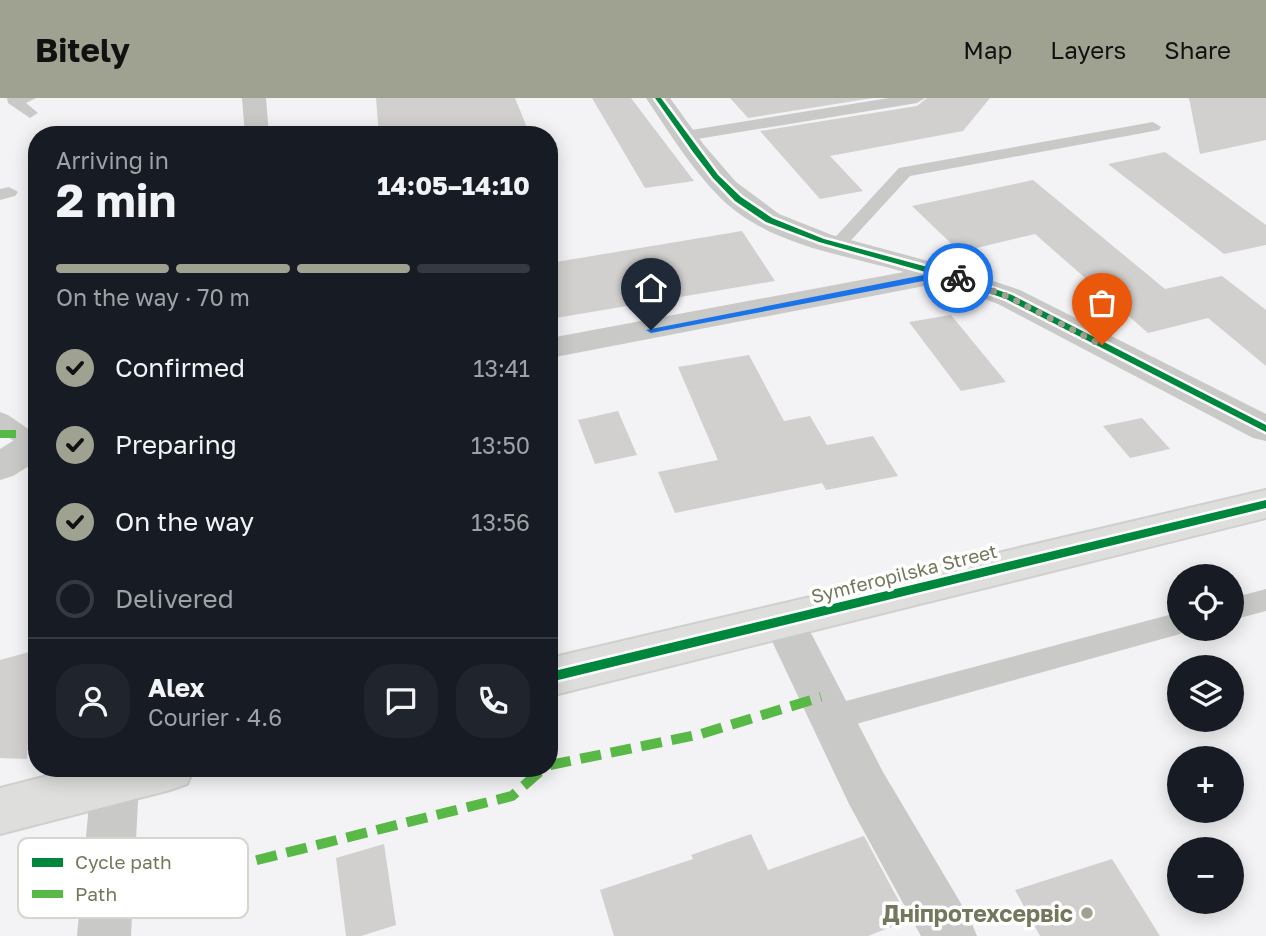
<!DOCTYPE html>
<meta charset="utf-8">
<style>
body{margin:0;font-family:"Golos Text",sans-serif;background:#20242c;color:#f1f3f6;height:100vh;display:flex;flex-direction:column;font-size:26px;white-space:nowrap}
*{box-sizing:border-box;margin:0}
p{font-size:23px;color:#9ea1a6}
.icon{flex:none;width:38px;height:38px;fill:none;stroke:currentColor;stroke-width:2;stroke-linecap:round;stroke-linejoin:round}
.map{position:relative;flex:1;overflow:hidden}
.panel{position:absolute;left:28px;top:28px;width:530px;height:651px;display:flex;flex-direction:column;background:#171b24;border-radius:28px;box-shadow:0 4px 18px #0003}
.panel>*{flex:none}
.fabs{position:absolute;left:1167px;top:466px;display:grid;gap:14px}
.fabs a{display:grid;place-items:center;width:77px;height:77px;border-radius:50%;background:#171b24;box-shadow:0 4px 18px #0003;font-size:35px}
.pin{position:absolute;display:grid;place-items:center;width:60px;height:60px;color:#fff;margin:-72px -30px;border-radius:50% 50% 50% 0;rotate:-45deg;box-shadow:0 0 7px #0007}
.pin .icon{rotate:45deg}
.courier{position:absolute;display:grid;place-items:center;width:70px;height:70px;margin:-35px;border:5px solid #1a73e8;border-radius:50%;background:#fff;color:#222;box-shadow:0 2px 9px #0007}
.summary em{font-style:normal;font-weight:700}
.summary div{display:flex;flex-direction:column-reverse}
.summary{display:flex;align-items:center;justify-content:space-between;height:119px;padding:0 28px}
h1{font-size:46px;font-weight:700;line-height:52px}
.bar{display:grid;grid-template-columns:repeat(4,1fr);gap:10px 7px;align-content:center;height:84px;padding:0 28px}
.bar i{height:9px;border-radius:5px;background:#363941}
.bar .selected{background:#a0a291}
.bar p{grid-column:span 4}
.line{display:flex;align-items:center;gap:18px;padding:0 28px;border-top:2px solid #363941}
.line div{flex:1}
.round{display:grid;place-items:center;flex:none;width:74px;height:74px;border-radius:28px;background:#20242c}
ol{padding:0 28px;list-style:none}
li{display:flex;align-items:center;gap:21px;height:77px}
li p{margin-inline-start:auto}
li .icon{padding:7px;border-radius:50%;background:#a0a291;color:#111;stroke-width:4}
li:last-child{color:#9ea1a6}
li i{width:38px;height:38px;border:4px solid #363941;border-radius:50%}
header{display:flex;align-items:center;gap:42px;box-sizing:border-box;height:98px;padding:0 35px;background:#a0a291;color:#111}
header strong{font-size:33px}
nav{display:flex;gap:38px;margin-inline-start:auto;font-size:24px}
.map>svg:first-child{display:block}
</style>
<header>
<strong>Bitely</strong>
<nav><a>Map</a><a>Layers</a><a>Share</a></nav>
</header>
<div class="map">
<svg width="1266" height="838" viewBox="0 0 1266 838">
<rect width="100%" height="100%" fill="#f3f2f4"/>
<!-- building -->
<g fill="#d1d0cf">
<path d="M 376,0 L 515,0 L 530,37 L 379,37 Z"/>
<path d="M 592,0 L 631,0 L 694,83 L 645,90 Z"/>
<path d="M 730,0 L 873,0 L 748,20 Z"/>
<path d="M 927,0 L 990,0 L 963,33 L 830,58 L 863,93 L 820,101 L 760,33 L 917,8 Z"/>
<path d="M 1189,0 L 1266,0 L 1266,42 L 1200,56 Z"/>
<path d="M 1165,54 L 1266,127 L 1266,147 L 1224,156 L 1108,66 Z"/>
<path d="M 1033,82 L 1165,191 L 1222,178 L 1266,212 L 1266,268 L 1208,220 L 1148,235 L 1035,136 L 960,154 L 912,108 Z"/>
<path d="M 742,133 L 775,183 L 550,221 L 550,165 Z"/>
<path d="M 951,217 L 1006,284 L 961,293 L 909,224 Z"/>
<path d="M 749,257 L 784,323 L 810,318 L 827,347 L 873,338 L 898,378 L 826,392 L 822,385 L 675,415 L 658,374 L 718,362 L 678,269 Z"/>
<path d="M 618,313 L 637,357 L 595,366 L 578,322 Z"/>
<path d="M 1142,320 L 1170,351 L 1130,360 L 1103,328 Z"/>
<path d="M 33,553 L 27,661 L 0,660 L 0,562 Z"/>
<path d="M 751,736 L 768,772 L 864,738 L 909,822 L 868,838 L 614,838 L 600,792 L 693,761 L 691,757 Z"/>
<path d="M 384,746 L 396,827 L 361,838 L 346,838 L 336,760 Z"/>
<path d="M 1112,761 L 1160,838 L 1040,838 L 1015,792 Z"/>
</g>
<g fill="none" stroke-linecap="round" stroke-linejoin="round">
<defs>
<g id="secondary">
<path d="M 1266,392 L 1266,420 L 550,598 L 550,560 Z"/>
<path d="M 79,670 L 194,670 L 187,686 L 170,692 L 0,736 L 0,690 Z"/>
</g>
</defs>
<!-- secondary casing -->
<use href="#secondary" stroke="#cfd0ce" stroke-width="4"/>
<!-- lane -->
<g fill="#c9c9c8" fill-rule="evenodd">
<path d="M 7,0 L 36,0 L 26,5 L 38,15 L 30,20 L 8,5 Z"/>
<path d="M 889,0 L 925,0 L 917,5 L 685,43 L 677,38 L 685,33 Z"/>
<path d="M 1153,24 L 1161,29 L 1159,32 L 910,78 L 843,151 L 837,153 L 828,147 L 899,70 Z"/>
<path d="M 9,89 L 18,94 L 15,98 L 0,102 L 0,91 Z"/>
<path d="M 0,314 L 8,317 L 37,337 L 37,353 L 26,352 L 0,333 Z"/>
<path d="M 1266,491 L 1266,513 L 1232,522 L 1232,500 Z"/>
<path d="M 1180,514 L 1180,530 L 1191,530 L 1180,536 L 831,633 L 821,629 L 816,620 L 821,611 L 831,607 Z"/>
</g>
<!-- street -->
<g fill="#c9c9c8" fill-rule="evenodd">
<path d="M 242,0 L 266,0 L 269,37 L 245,37 Z"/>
<path d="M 646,0 L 670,0 L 704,47 L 736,84 L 779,116 L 832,137 L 954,170 L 1020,192 L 1266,316 L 1266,343 L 1253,340 L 998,206 L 940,185 L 550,260 L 550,240 L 904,174 C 845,157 776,148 728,107 C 695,77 671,37 646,0 Z"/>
<path d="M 37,332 L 37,363 L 13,378 L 0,382 L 0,351 L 24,336 Z"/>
<path d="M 783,505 L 798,510 L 883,674 L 969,819 L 977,838 L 921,838 L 849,706 L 762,522 L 768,510 Z"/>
<path d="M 97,670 L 133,670 L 139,684 L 131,838 L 77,838 L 91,684 Z"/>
</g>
<!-- secondary -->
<use href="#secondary" fill="#dededd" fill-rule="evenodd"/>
<!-- quiet-far1 -->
<path stroke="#58b947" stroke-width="8" stroke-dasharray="16 8" stroke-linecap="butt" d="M 0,336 L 19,336"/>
<!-- quiet -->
<g stroke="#58b947" stroke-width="10" stroke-dasharray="21 10" stroke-linecap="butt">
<path d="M 550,667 L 701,636 L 821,599"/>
<path d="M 106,800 L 512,698 L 544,670"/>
</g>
<defs>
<g id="cycleway">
<path d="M 655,0 L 661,0 L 718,77 L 741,99 L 772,120 L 824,141 L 946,174 L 1012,197 L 1266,327 L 1266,334 L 1006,201 L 940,178 L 819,144 L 766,124 L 735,103 L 713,80 L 693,54 Z"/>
<path d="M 1266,402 L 1266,410 L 550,584 L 550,574 Z"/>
</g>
</defs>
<!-- cycleway casing -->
<use href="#cycleway" stroke="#fff" stroke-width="5"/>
<!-- cycleway -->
<use href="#cycleway" fill="#00873e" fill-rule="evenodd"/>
</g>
<!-- route -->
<path fill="#1a73e8" d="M 944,173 L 963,180 L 958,183 L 944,179 L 651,235 L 646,232 Z"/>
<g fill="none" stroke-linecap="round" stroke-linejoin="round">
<!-- done -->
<path stroke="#a0a291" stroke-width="7" stroke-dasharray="0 12.6" d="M 958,180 L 1009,199 L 1102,247"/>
</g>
<!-- markers -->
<circle fill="#a0a291" stroke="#fff" stroke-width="2.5" cx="1087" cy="815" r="7"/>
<g text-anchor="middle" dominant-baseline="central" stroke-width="7" stroke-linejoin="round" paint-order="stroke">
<!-- street labels -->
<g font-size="19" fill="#74775b" stroke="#fff">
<text transform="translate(904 475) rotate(-14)">Symferopilska Street</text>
</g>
<!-- near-poi labels -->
<g font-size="23" font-weight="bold" fill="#74775b" stroke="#fff" text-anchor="end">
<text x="1073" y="815">Дніпротехсервіс</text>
</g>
</g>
<!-- legend -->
<rect x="18" y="740" width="230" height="80" rx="10" fill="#fff" stroke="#d5d6ce" stroke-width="2"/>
<rect x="32" y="760" width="31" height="9" fill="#00873e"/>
<rect x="32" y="792" width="31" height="8" fill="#58b947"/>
<g font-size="19" fill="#74775b">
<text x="75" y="771">Cycle path</text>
<text x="75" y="803">Path</text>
</g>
</svg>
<div class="fabs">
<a><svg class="icon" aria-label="locate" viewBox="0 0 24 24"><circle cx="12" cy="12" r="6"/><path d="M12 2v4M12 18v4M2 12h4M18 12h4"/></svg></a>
<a><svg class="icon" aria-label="layers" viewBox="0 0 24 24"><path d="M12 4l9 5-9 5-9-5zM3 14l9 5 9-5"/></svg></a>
<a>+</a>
<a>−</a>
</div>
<div class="pin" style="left:1102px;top:247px;background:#ea580c"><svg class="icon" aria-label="bag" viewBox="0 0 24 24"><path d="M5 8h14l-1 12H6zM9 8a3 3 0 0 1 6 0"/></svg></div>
<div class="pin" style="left:651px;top:232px;background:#1f2937"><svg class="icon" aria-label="home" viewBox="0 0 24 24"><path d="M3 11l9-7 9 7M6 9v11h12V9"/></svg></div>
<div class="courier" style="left:958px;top:180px"><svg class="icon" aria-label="bike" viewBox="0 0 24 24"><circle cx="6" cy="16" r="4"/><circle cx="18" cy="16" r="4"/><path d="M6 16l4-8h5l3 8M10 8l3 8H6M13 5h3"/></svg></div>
<section class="panel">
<div class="summary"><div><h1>2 min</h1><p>Arriving in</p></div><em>14:05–14:10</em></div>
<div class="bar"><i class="selected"></i><i class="selected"></i><i class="selected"></i><i></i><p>On the way · 70 m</p></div>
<ol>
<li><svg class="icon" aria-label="check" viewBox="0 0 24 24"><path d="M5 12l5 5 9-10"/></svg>Confirmed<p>13:41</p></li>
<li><svg class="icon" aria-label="check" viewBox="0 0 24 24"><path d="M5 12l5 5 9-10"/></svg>Preparing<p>13:50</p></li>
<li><svg class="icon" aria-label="check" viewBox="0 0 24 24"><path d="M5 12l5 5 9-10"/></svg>On the way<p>13:56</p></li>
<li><i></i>Delivered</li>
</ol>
<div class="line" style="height:126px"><a class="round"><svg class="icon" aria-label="person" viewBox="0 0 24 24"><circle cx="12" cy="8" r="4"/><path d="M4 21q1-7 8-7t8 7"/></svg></a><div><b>Alex</b><p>Courier · 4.6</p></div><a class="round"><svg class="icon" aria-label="chat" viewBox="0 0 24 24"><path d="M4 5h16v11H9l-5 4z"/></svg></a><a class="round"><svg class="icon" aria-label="phone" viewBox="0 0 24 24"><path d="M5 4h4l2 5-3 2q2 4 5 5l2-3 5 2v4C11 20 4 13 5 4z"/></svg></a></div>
</section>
</div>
